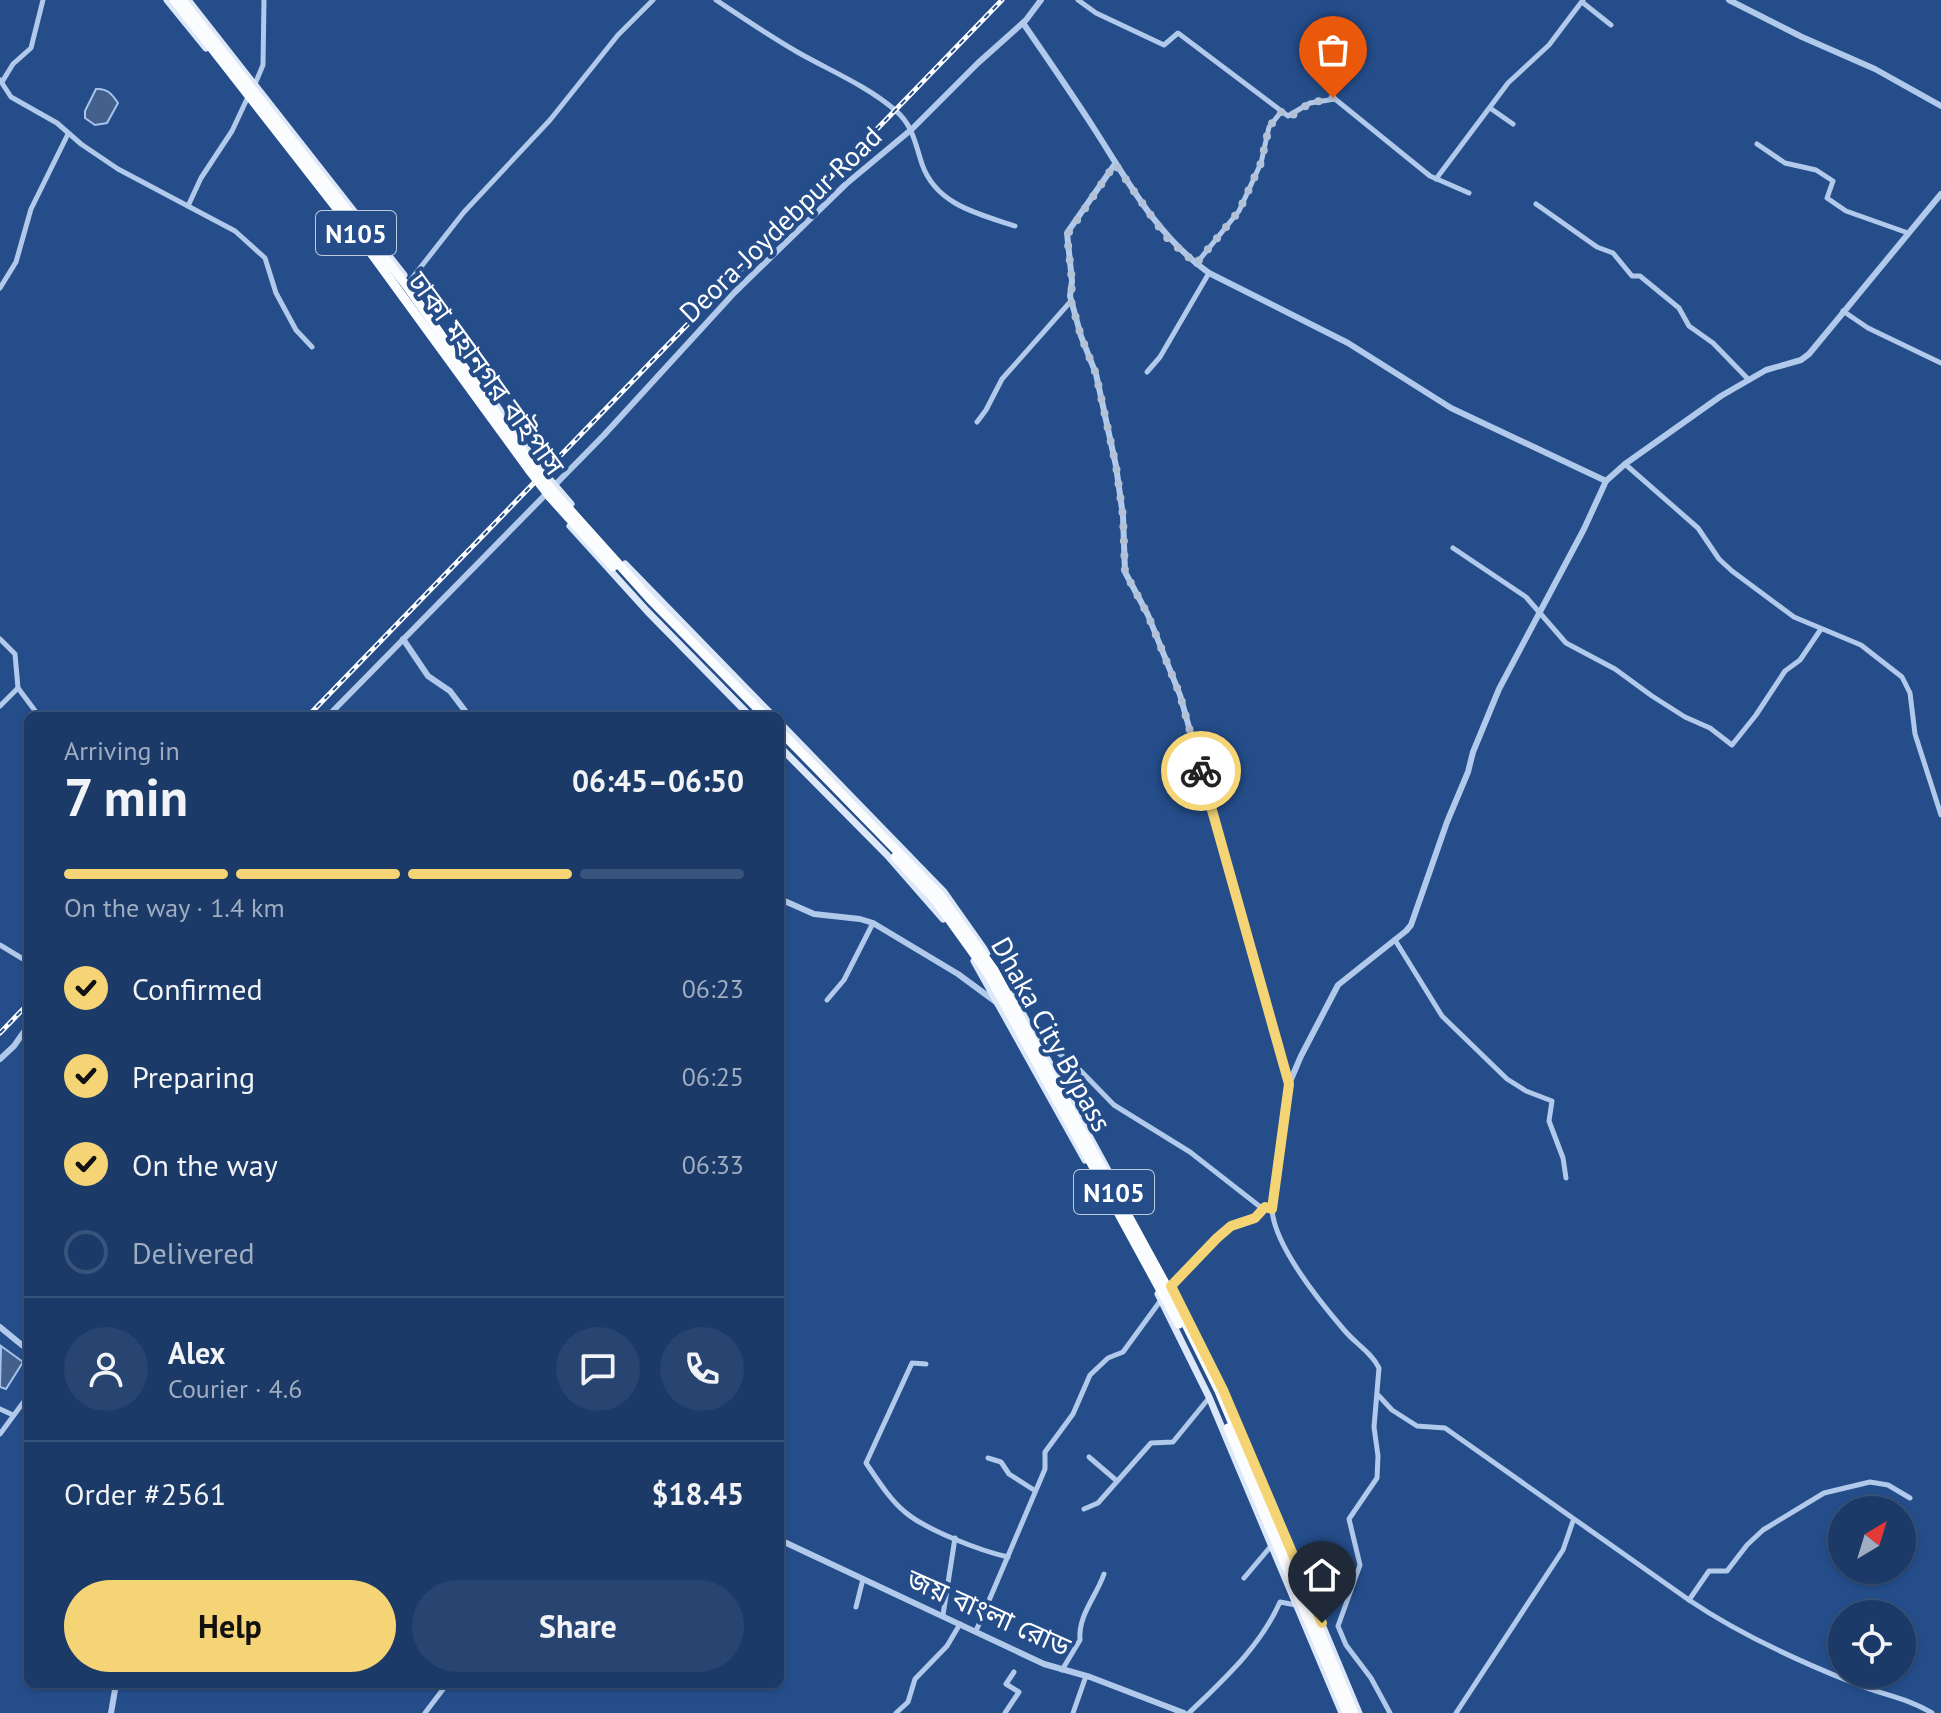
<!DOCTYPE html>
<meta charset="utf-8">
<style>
body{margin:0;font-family:"PT Sans","Noto Sans Bengali",sans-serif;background:#284571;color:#f1f3f6;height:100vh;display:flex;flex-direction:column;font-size:30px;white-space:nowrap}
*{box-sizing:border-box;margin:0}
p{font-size:26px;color:#a0adc0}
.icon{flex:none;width:44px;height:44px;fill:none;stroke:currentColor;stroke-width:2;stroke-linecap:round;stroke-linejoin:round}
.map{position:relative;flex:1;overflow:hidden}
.details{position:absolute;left:24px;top:712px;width:760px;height:976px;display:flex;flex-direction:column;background:#1b3a68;border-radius:12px;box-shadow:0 2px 6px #0004,0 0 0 2px #39547c}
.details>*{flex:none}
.needle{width:52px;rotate:38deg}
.fabs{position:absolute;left:1828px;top:1496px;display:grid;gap:16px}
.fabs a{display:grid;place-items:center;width:88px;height:88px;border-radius:50%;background:#1b3a68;box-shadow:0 2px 6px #0004,0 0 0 2px #39547c;font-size:40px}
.pin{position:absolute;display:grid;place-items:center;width:68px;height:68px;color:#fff;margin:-82px -34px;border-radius:50% 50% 50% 0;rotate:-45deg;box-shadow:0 0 8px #0007}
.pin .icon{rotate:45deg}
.courier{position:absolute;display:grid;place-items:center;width:80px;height:80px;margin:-40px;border:6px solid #f4d475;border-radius:50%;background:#fff;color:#222;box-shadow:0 2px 10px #0007}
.head em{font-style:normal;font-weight:600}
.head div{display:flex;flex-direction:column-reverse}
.head{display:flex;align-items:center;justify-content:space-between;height:136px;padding:0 40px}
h1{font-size:52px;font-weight:600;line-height:60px}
.bar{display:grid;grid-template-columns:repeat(4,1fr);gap:12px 8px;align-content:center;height:96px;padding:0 40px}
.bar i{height:10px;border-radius:6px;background:#39547c}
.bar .selected{background:#f4d475}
.bar p{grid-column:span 4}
.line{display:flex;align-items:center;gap:20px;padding:0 40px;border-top:2px solid #39547c}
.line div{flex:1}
.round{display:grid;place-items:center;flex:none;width:84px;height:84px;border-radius:42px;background:#284571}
ol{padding:0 40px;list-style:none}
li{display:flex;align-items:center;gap:24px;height:88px}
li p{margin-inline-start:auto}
li .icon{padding:8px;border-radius:50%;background:#f4d475;color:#111;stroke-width:4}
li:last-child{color:#a0adc0}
li i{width:44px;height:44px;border:4px solid #39547c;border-radius:50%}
.primary-button{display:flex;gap:16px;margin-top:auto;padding:16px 40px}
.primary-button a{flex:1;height:92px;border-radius:48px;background:#f4d475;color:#111;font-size:32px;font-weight:600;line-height:92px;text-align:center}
.primary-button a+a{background:#284571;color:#f1f3f6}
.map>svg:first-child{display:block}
</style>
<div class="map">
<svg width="1941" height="1713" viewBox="0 0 1941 1713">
<rect width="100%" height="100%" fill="#244d8a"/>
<!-- water -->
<g fill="#44618d" stroke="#a6c3eb" stroke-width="2">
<path d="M 96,89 C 107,88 112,94 118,103 L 107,123 L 95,125 L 85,118 L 85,111 Z"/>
<path d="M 1,1346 L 23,1362 L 6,1389 L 0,1387 Z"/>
</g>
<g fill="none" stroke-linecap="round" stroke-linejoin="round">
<!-- minor -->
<g stroke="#b1c9ea" stroke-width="5">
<path d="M 716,0 C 743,18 771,37 799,53 C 831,71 867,86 895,110 C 913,125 915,143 922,164 C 936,205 979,214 1015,226"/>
<path d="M 1078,0 L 1096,13 L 1164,45 L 1178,33 L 1288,116 L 1310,103 L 1335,99 L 1430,176 L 1469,193"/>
<path d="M 1582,2 L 1611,25"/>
<path d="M 0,80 L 11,97 L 57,123 L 81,144 L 118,169 L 235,231 L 265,258 L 276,293 L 296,330 L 312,347"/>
<path d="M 2,82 L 13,64 L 31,48 L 43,0"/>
<path d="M 255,84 L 263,65 L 264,0"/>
<path d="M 1490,108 L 1513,124"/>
<path d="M 1757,144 L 1785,163 L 1816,170 L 1833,181 L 1827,198 L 1846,211 L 1908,233"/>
<path d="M 1436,179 L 1508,83 L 1549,45 L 1583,0"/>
<path d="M 1536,204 L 1597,247 L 1613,253 L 1632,276 L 1640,276 L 1679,308 L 1689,326 L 1713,343 L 1749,380"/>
<path d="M 188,206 L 201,178 L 232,131 L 247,99"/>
<path d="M 1196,264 L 1239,211 L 1261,163 L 1269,127 L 1281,112"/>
<path d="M 409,282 L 464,212 L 550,120 L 618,35 L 653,0"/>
<path d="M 0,288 L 16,262 L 31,209 L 68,134"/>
<path d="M 1843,311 L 1868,328 L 1941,363"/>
<path d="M 1147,372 L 1160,357 L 1209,273"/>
<path d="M 977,422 L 986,410 L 1002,379 L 1071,301"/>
<path d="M 1625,464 L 1698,528 L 1719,559 L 1732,571 L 1794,617 L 1861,645 L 1902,677 L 1910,693 L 1915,734 L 1941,815"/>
<path d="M 1453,548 L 1526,597 L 1566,643 L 1615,669 L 1652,696 L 1685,717 L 1710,728 L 1732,745 L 1756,715 L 1785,671 L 1800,660 L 1821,629"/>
<path d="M 0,639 L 15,654 L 18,688 L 39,716"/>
<path d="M 0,706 L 18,688"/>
<path d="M 1395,940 L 1442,1016 L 1507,1079 L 1526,1091 L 1552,1101 L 1549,1121 L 1563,1158 L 1566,1178"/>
<path d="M 0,945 L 28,962"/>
<path d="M 827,1000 L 844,980 L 873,923"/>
<path d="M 1037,1037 L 1077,1067 L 1114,1105 L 1190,1152 L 1263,1209"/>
<path d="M 1272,1209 C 1274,1246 1320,1302 1345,1331 C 1356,1344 1372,1353 1379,1368 L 1374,1427 L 1378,1456 L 1377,1478 L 1349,1519 L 1360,1565 L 1338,1626 L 1346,1645 L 1371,1678 L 1390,1713"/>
<path d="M 926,1364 L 912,1363 L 866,1463 C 877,1479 890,1500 905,1512 C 926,1530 981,1551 1008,1557"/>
<path d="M 1379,1396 L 1392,1410 L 1417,1426 L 1445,1428 L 1689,1600"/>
<path d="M 0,1409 L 13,1415"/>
<path d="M 0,1434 L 28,1396"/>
<path d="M 1089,1457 L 1117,1481"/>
<path d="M 988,1458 L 1001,1462 L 1009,1474 L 1034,1490"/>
<path d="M 1910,1498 L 1888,1485 L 1870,1482 L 1824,1493 L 1763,1530 L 1747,1545 L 1727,1571 L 1709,1571 L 1689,1600 C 1739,1634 1796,1660 1851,1682 C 1878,1694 1906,1697 1932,1713"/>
<path d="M 1084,1509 L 1098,1503 L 1151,1443 L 1173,1442 L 1209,1398"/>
<path d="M 1244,1578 L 1271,1546"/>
<path d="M 856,1607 L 863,1579"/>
<path d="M 943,1615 L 955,1538"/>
<path d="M 976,1631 L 1045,1469 L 1045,1452 L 1073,1414 L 1090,1375 L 1108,1358 L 1123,1352 L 1161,1300"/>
<path d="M 1062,1670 L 1080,1640 C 1078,1615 1096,1597 1104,1574"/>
<path d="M 425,1713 L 447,1684"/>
<path d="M 896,1713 L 908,1702 L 915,1679 L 947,1646 L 960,1624"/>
<path d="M 1005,1713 L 1019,1692 L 1006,1684 L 1014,1672"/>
<path d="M 1073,1713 L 1086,1676"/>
<path d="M 1189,1713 C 1224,1679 1260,1647 1280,1602 L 1296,1605"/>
<path d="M 1456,1713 L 1563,1550 L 1573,1521"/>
</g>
<!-- tertiary -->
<g stroke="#b1c9ea" stroke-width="6">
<path d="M 1729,0 L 1802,37 L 1875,69 L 1941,106"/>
<path d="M 1023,23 C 1047,58 1072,94 1095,130 C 1129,183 1157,236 1209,273 L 1348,343 L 1451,408 L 1606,481"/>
<path d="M 1115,164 L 1067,233 L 1072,281 L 1070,296 L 1081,336 L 1096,374 L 1116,466 L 1123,516 L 1125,572 L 1148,615 L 1180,695 L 1289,1084"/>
<path d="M 403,639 L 428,676 L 450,691 L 469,716"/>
<path d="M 328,716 L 604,435 L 734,293 L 846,184 L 912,129 L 978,63 L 1026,20 L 1041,0"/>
<path d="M 780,899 L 814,914 L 860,919 L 873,923 L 958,974 L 996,1002"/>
<path d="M 0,1059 L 14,1046 L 28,1026"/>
<path d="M 1171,1286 L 1217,1238 L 1231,1226 L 1255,1218 L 1265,1207 L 1272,1209 L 1285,1102 L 1289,1084 L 1301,1056 L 1338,985 L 1406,931 L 1411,925 L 1447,822 L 1468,772 L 1473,752 L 1499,689 L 1584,529 L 1606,481 L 1625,464 L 1721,396 L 1766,370 L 1801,360 L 1809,354 L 1941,194"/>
<path d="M 0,1327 L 28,1350"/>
<path d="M 780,1540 L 1044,1664 L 1090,1677 L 1184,1713"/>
<path d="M 111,1713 L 116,1684"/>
</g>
<!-- secondary -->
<g stroke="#dce7f8" stroke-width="7">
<path d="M 167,0 L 206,48"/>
<path d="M 188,0 L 404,275"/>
<path d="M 490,396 L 541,469 L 571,504"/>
<path d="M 570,526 L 647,611 L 750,716"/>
<path d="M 625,564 L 773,716"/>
<path d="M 780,723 L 944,892 L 987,953"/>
<path d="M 780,747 L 887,855 L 943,919"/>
<path d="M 974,961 L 1085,1160"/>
<path d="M 1012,994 L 1117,1187"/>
<path d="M 1158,1294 L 1209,1397 L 1342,1713"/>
<path d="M 1179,1300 L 1212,1367"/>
<path d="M 1229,1404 L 1268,1496"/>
<path d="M 1293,1555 L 1359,1713"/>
</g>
<!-- trunk -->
<g stroke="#fafcfe" stroke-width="9">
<path d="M 174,0 L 363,242 L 530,471"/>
<path d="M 182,0 L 406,285 L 535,468"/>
<path d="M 553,491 L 650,599 L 765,716"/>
<path d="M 550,497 L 613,567"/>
<path d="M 780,731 L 940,895 L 994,970 L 1172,1296 L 1219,1391 L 1354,1713"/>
<path d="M 895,857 L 936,901 L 987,972 L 1179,1324"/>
<path d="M 1228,1428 L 1347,1713"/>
</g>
<defs>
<g id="rail">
<path d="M 308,716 L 1002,0"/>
<path d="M 0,1033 L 28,1004"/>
</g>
</defs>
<!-- rail casing -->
<use href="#rail" stroke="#fff" stroke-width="5"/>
<!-- rail -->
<use href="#rail" stroke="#244d8a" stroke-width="2" stroke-dasharray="6" stroke-linecap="butt"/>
<!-- trunk-bridge -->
<g stroke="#fafcfe" stroke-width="9">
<path d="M 535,468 L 553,491"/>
<path d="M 530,471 L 550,497"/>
</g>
</g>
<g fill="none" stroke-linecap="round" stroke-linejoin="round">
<!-- done -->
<path stroke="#b2c1d6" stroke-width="8" stroke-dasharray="0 14.4" d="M 1201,771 L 1180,695 L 1148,615 L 1125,572 L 1123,516 L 1116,466 L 1096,374 L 1081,336 L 1071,301 L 1072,281 L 1067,235 L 1115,164 L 1166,237 L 1196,264 L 1239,211 L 1261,163 L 1269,127 L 1281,112 L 1290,117 L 1310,103 L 1333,98"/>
<!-- route -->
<path stroke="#f4d475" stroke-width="10" d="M 1201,771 L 1289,1084 L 1272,1209 L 1265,1207 L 1255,1218 L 1231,1226 L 1217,1238 L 1171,1286 L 1223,1390 L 1322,1623"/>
</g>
<g text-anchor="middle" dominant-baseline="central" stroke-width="8" stroke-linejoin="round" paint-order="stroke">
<!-- shield labels -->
<g fill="#244d8a" stroke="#bdcadc" stroke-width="2">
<rect x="316" y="211" width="80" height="44" rx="6"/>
<rect x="1074" y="1170" width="80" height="44" rx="6"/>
</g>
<g font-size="26" font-weight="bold" fill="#fff">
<text x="356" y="233">N105</text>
<text x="1114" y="1192">N105</text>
</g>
<!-- street labels -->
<g font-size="28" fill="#fff" stroke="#244d8a">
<text transform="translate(780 224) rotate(-44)">Deora-Joydebpur Road</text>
<text transform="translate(487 373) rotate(54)">ঢাকা মহানগর বাইপাস</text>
<text transform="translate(1052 1034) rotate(61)">Dhaka City Bypass</text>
<text transform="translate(989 1612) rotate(24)">জয় বাংলা রোড</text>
</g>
</g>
</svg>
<div class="fabs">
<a><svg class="needle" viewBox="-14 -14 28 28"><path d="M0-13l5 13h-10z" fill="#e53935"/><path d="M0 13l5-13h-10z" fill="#a0adc0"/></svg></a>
<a><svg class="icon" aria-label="locate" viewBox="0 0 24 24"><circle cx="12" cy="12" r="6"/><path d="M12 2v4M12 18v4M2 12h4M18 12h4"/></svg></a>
</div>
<div class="pin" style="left:1333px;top:98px;background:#ea580c"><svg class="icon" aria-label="bag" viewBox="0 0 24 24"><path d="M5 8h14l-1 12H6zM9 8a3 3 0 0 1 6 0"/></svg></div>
<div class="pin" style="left:1322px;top:1623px;background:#1f2937"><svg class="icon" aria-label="home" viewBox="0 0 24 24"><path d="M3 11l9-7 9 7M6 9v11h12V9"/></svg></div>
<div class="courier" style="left:1201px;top:771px"><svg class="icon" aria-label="bike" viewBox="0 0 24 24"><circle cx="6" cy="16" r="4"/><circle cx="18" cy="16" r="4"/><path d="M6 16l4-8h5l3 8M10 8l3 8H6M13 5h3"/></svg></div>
<section class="details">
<div class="head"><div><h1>7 min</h1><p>Arriving in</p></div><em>06:45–06:50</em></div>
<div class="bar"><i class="selected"></i><i class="selected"></i><i class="selected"></i><i></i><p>On the way · 1.4 km</p></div>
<ol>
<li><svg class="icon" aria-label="check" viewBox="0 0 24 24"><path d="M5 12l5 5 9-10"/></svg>Confirmed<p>06:23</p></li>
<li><svg class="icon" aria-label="check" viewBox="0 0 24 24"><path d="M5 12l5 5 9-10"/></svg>Preparing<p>06:25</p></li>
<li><svg class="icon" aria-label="check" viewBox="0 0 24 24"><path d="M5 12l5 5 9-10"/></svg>On the way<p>06:33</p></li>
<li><i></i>Delivered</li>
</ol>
<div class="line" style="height:144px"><a class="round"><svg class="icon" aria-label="person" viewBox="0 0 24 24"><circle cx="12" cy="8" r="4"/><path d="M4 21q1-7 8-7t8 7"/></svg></a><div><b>Alex</b><p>Courier · 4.6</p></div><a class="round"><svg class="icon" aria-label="chat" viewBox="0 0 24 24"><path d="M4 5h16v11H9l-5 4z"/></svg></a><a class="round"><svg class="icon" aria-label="phone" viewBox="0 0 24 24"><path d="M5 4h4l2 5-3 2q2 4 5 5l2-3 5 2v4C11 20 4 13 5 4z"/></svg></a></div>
<div class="line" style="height:104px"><div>Order #2561</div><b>$18.45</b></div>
<div class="primary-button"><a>Help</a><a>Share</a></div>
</section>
</div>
